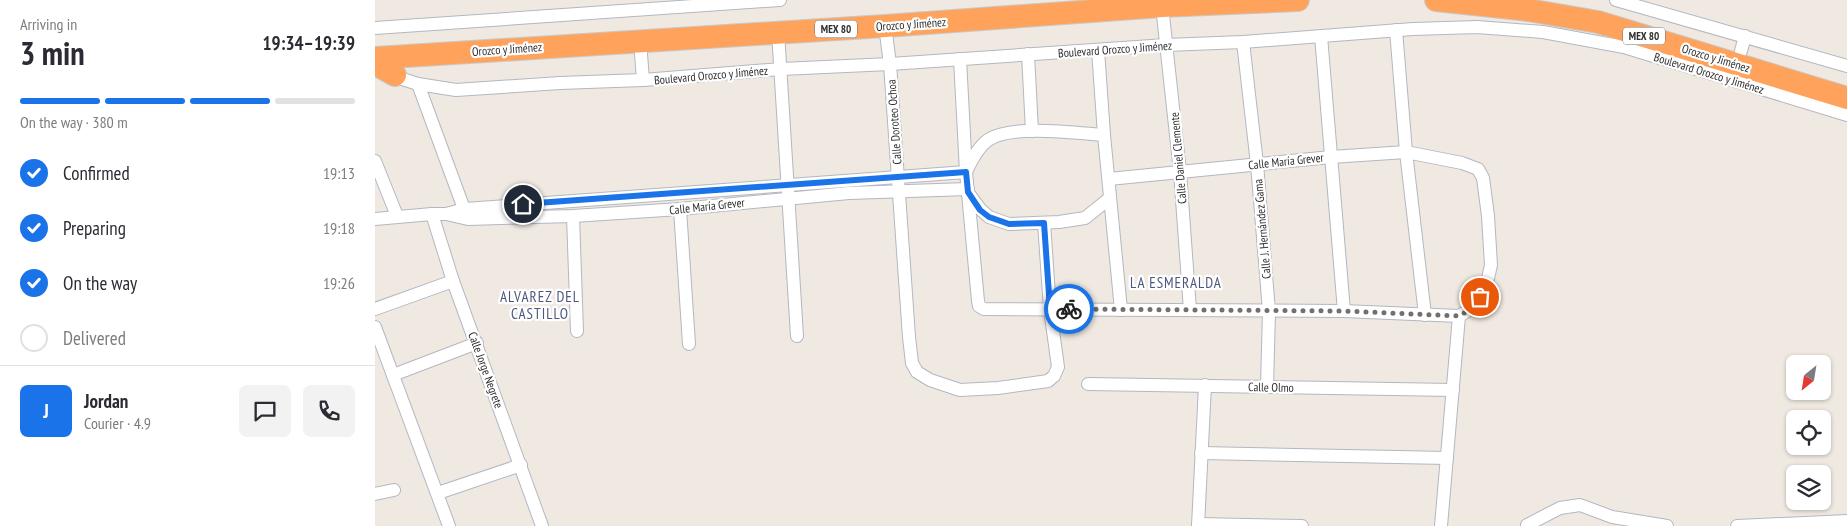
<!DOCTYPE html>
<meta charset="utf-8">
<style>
body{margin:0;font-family:"PT Sans Narrow",sans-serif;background:#f2f2f3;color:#2b2b33;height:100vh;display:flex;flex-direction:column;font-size:19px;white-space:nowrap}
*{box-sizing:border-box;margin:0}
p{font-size:16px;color:#7c7c81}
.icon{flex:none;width:28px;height:28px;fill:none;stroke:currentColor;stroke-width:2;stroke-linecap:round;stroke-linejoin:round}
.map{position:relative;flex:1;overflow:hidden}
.sheet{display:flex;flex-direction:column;background:#fff;width:375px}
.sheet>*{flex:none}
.needle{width:32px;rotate:210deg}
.fabs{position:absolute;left:1411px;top:355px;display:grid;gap:10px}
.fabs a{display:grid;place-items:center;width:45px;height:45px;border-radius:8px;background:#fff;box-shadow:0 1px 4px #0004;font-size:25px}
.pin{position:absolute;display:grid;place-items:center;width:42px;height:42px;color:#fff;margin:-21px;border:2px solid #fff;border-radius:50%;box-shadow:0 1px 5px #0007}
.courier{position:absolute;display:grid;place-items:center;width:50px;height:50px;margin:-25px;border:4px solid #1a73e8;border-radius:50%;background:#fff;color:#222;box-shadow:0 1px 6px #0007}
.head em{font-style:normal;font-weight:700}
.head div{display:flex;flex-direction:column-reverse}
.head{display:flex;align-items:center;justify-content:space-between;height:85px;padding:0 20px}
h1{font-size:32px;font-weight:700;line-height:38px}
.bar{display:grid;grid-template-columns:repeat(4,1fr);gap:8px 5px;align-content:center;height:60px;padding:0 20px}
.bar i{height:6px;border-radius:4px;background:#e1e1e2}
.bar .current{background:#1a73e8}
.bar p{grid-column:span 4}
.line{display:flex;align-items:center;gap:12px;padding:0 20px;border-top:1px solid #e1e1e2}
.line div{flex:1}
.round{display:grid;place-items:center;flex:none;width:52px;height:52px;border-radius:8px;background:#f2f2f3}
ol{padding:0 20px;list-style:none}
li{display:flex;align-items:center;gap:15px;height:55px}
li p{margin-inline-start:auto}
li .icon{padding:5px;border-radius:50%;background:#1a73e8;color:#fff;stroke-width:4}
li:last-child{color:#7c7c81}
li i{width:28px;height:28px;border:2px solid #e1e1e2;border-radius:50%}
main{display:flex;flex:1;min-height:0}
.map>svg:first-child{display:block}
</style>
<main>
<section class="sheet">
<div class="head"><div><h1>3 min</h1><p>Arriving in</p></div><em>19:34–19:39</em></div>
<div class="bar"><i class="current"></i><i class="current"></i><i class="current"></i><i></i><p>On the way · 380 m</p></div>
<ol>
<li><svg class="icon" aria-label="check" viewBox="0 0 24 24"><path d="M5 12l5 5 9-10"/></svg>Confirmed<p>19:13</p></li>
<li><svg class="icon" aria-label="check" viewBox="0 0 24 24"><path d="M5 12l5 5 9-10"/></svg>Preparing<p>19:18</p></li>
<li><svg class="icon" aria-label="check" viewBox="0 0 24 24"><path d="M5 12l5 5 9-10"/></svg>On the way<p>19:26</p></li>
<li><i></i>Delivered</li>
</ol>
<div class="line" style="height:90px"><b class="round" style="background:#1a73e8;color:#fff">J</b><div><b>Jordan</b><p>Courier · 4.9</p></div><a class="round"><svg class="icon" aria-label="chat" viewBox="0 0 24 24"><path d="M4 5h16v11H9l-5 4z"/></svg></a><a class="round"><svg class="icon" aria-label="phone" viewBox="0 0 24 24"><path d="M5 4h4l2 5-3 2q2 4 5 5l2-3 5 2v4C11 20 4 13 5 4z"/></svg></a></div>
</section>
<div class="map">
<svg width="1472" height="526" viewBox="0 0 1472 526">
<rect width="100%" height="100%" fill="#efe9e1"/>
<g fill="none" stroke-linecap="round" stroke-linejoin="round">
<defs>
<g id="street">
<path d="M 1241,0 L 1472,66"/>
<path d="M 787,6 L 805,172 L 815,310"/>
<path d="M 510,26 L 515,64 L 534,337 L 537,363 L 542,372 L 555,380 L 585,390 L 623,388 L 673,381 L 679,376 L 683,367 L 675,309 L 669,223"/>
<path d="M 0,28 L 405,0"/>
<path d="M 1021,30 L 1031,152 L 1050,315"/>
<path d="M 403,32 L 422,336"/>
<path d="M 946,36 L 969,311"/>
<path d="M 265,41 L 268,80"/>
<path d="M 868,42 L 882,164 L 894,311 L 892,387"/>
<path d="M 723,50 L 729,135 L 746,310"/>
<path d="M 1366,51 L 1370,36"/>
<path d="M 653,54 L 657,131"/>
<path d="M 585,59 L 591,172 L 603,301 L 604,306 L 609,309 L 969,311 L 1084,316"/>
<path d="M 15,75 L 43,84 L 81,90 L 185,83 L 268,80 L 406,69 L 515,64 L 791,45 L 868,42 L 1038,29 L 1102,27 L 1168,32 L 1249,47 L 1472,115"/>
<path d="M 43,84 L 92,217"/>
<path d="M 0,161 L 22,216"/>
<path d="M 734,179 L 956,157 L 1031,152 L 1087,163 L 1103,169 L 1108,178 L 1113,216 L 1116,265 L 1111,287 L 1099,307 L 1084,316"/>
<path d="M 594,194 L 605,209 L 614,217 L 634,224 L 684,222 L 710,218 L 735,198"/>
<path d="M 305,209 L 314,344"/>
<path d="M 57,214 L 78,281 L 167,526"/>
<path d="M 71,214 L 90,209 L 591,172 C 596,161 603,147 613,140 C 636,124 701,133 729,135"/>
<path d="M 198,216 L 202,331"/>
<path d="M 0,219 L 57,214 L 71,214 L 93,219 L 198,216 L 305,209 L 474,193 L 593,189"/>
<path d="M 0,309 L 78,281"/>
<path d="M 0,327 L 74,526"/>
<path d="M 18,375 L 102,343"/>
<path d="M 713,384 L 1078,390"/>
<path d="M 826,453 L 1072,458"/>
<path d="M 63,493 L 146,465"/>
<path d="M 0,494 L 19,490"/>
<path d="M 823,524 L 927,526"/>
<path d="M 1152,525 L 1185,508 L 1205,505 L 1237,517 L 1292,526"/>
<path d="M 823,526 L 830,385"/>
<path d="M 1066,526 L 1084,316"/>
<path d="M 1362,526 L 1472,521"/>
</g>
<g id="highway">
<path d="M 1061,0 L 1153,10 L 1223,22 L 1472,98"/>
<path d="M 0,58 L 510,26 L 787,6 L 923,0"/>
<path d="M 0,64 L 20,75"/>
</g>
</defs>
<!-- street casing -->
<use href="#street" stroke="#b4b7c1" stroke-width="14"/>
<!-- highway casing -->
<use href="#highway" stroke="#c9c9c9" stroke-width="24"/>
<!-- street -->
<use href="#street" stroke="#fff" stroke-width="12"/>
<!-- highway -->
<use href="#highway" stroke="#ffa35c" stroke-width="22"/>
</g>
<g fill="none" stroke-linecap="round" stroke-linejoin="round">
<!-- done -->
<path stroke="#726f6d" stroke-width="5" stroke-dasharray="0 9" d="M 694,309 L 969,311 L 1084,316 L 1100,307 L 1105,297"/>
<!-- route -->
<path stroke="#1a73e8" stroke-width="6" d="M 148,204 L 591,172 L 593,192 L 605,210 L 614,217 L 634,224 L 669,223 L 675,309 L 694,309"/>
</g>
<g text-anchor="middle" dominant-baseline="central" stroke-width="4.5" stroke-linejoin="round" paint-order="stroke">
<!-- shield labels -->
<g fill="#fff" stroke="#6d6d6d" stroke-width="1">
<rect x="440" y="20.5" width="42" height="17" rx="4"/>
<rect x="1248" y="27.5" width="42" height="17" rx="4"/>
</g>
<g font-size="11" font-weight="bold" fill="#2e2e2e">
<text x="461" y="29">MEX 80</text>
<text x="1269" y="36">MEX 80</text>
</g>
<!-- street labels -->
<g font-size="12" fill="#2e2e2e" stroke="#fff">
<text transform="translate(536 24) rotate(-4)">Orozco y Jiménez</text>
<text transform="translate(132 49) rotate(-4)">Orozco y Jiménez</text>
<text transform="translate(740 49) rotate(-4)">Boulevard Orozco y Jiménez</text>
<text transform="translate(1341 58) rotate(17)">Orozco y Jiménez</text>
<text transform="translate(1334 73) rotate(17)">Boulevard Orozco y Jiménez</text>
<text transform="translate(336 75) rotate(-5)">Boulevard Orozco y Jiménez</text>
<text transform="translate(519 122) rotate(-94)">Calle Doroteo Ochoa</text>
<text transform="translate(803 158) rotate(-95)">Calle Daniel Clemente</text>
<text transform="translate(911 161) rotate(-6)">Calle María Grever</text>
<text transform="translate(332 206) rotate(-6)">Calle María Grever</text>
<text transform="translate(887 229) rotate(-95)">Calle J. Hernández Gama</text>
<text transform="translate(111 370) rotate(70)">Calle Jorge Negrete</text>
<text transform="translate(896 387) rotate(1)">Calle Olmo</text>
</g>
<!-- quarter labels -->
<g font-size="15" letter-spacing="1" fill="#4d5680" stroke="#fff">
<text x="801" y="282">LA ESMERALDA</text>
<text x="165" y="296">ALVAREZ DEL<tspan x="165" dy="17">CASTILLO</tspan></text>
</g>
</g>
</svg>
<div class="fabs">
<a><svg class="needle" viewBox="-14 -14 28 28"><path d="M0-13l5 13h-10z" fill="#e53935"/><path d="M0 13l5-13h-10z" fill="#7c7c81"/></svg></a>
<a><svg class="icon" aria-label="locate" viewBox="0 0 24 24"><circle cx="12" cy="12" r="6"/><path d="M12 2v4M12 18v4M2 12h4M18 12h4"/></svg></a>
<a><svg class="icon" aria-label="layers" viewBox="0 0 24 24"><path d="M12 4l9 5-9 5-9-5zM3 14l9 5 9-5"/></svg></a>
</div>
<div class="pin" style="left:1105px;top:297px;background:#ea580c"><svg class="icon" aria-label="bag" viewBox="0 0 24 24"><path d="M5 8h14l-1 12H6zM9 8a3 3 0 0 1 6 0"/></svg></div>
<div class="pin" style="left:148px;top:204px;background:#1f2937"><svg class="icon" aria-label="home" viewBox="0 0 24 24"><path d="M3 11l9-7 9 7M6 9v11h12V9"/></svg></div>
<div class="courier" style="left:694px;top:309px"><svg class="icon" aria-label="bike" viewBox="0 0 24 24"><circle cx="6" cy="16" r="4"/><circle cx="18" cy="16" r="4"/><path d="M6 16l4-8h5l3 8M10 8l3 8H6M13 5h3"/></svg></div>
</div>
</main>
